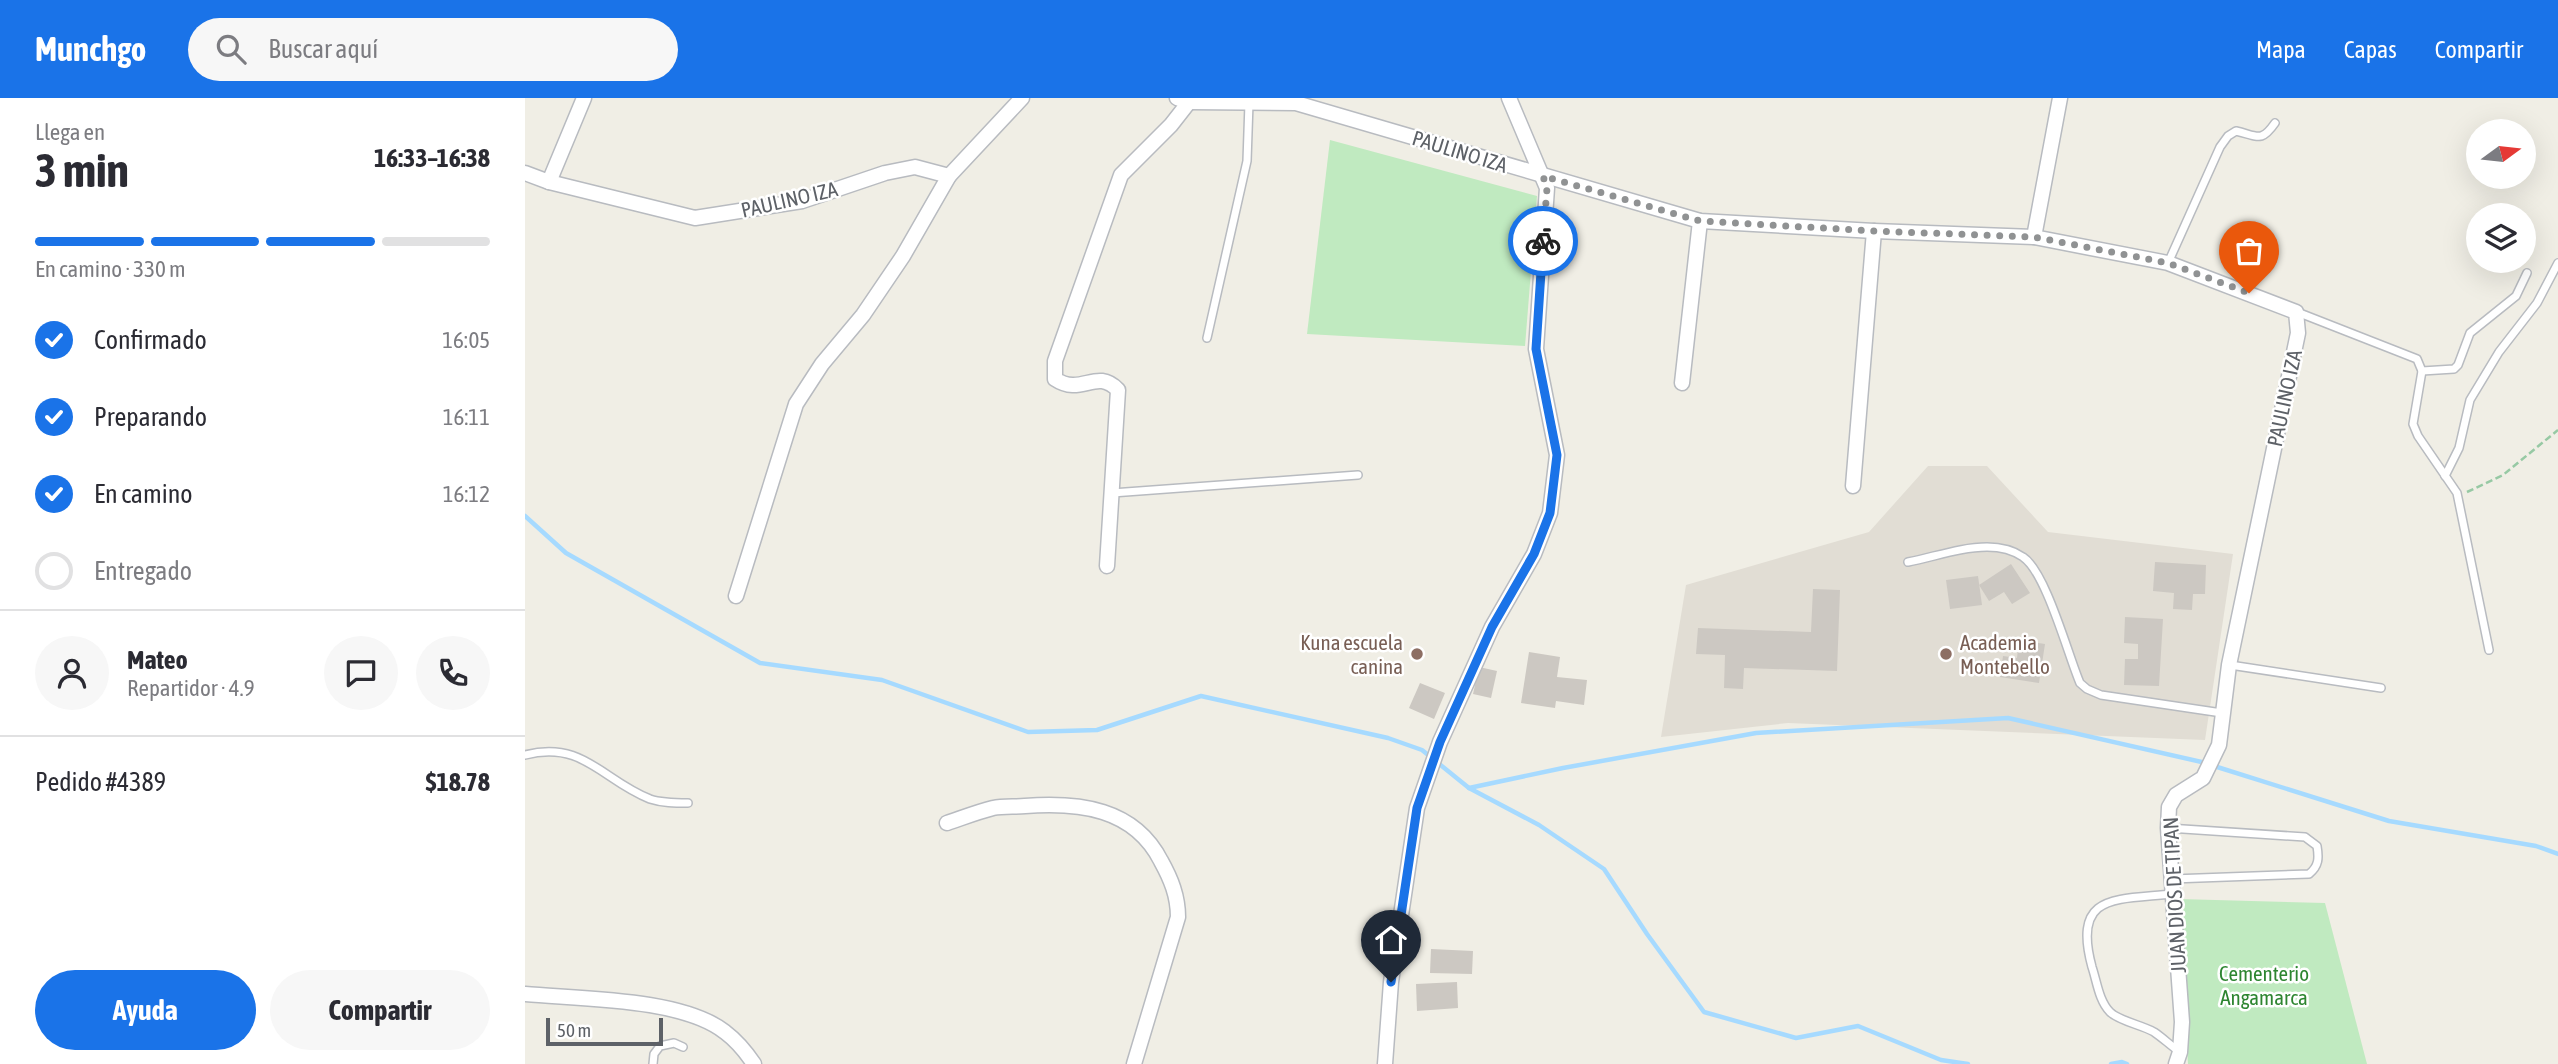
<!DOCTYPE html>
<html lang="es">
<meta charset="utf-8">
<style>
body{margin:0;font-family:"Asap Condensed",sans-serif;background:#f7f7f7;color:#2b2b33;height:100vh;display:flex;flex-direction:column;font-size:26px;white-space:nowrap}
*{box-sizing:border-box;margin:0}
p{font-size:23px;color:#7c7c81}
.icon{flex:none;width:38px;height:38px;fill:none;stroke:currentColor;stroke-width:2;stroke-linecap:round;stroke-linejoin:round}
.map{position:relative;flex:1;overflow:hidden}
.panel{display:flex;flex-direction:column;background:#fff;width:525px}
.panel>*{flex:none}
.needle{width:46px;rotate:75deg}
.tools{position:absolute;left:1941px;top:21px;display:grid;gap:14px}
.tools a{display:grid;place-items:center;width:70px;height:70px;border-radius:50%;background:#fff;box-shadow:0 7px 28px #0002;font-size:35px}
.scale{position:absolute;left:21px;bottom:18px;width:117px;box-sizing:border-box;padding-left:7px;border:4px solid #5d6167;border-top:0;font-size:19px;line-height:24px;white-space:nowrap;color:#5d6167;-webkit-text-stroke:5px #fff;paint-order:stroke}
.pin{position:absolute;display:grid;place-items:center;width:60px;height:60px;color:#fff;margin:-72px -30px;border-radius:50% 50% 50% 0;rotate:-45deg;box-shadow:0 0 7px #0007}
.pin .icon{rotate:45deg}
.courier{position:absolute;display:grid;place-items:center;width:70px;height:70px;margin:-35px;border:5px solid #1a73e8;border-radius:50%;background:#fff;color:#222;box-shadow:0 2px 9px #0007}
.headline em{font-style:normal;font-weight:700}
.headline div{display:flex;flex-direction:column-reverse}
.headline{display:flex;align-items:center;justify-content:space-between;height:119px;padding:0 35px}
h1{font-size:46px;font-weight:700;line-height:52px}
.bar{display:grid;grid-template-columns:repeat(4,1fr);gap:10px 7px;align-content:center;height:84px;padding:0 35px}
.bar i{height:9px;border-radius:5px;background:#e1e1e2}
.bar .current{background:#1a73e8}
.bar p{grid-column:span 4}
.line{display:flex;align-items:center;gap:18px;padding:0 35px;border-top:2px solid #e1e1e2}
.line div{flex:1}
.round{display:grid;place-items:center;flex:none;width:74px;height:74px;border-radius:37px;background:#f7f7f7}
ol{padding:0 35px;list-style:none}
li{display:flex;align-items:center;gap:21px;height:77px}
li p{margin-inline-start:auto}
li .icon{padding:7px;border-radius:50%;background:#1a73e8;color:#fff;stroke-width:4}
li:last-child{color:#7c7c81}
li i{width:38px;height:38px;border:4px solid #e1e1e2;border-radius:50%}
.primary-button{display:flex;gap:14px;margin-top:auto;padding:14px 35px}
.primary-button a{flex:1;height:80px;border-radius:42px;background:#1a73e8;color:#fff;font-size:28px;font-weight:700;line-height:80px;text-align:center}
.primary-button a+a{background:#f7f7f7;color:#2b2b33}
header{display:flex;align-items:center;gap:42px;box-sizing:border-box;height:98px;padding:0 35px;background:#1a73e8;color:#fff}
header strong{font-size:33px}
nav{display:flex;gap:38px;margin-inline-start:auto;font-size:24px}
.search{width:490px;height:63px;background:#f7f7f7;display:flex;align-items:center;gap:18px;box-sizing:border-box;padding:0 24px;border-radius:38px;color:#7c7c81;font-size:26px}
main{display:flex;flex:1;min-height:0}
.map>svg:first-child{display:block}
</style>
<header>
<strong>Munchgo</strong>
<div class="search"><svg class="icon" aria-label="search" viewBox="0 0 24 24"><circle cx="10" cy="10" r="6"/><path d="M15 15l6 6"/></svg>Buscar aquí</div>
<nav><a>Mapa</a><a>Capas</a><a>Compartir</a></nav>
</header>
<main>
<section class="panel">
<div class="headline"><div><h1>3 min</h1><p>Llega en</p></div><em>16:33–16:38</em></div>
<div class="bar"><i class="current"></i><i class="current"></i><i class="current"></i><i></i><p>En camino · 330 m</p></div>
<ol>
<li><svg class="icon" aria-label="check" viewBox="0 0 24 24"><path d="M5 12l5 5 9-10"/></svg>Confirmado<p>16:05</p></li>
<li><svg class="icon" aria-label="check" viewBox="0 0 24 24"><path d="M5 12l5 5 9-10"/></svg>Preparando<p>16:11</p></li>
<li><svg class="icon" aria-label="check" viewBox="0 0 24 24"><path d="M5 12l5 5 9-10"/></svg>En camino<p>16:12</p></li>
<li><i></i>Entregado</li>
</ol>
<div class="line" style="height:126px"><a class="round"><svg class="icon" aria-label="person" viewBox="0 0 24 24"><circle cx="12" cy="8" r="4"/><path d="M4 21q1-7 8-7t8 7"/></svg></a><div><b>Mateo</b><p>Repartidor · 4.9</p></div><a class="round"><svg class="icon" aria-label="chat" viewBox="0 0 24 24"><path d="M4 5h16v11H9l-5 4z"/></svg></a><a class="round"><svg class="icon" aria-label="phone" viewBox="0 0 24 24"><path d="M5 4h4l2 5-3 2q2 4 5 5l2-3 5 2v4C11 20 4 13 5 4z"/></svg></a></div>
<div class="line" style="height:91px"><div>Pedido #4389</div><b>$18.78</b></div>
<div class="primary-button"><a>Ayuda</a><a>Compartir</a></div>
</section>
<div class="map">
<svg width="2033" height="966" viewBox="0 0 2033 966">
<rect width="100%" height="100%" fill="#f0eee5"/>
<!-- education -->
<path fill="#e1ddd4" d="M 1403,368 L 1462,368 L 1523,434 L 1708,456 L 1680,642 L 1263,625 L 1136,639 L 1161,487 L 1344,434 Z"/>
<!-- green -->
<g fill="#c0eac0">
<path d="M 805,42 L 1012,98 L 1000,248 L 782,236 Z"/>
<path d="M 1654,801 L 1800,805 L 1842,966 L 1663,966 Z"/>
</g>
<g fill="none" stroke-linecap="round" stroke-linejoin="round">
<!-- stream -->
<g stroke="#a6daff" stroke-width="4.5">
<path d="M 0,418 L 41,455 L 235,565 L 357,582 L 503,634 L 572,632 L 676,598 L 863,640 L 897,652 L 944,690 L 1038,670 L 1231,635 L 1483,620 L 1681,665"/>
<path d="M 1689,668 L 1864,723 L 2011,748 L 2033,756"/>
<path d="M 944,690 L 1014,727 L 1079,771 L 1122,836 L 1179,914 L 1271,940 L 1333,928 L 1416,962 L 1443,966"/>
<path d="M 1586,966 L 1597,964 L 1602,966"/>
</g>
</g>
<!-- building -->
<g fill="#ccc8c2">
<path d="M 1630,464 L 1681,467 L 1680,496 L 1668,496 L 1667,512 L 1648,511 L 1649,495 L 1628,493 Z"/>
<path d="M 1486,466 L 1505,495 L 1487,506 L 1479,494 L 1464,503 L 1454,487 Z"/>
<path d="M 1453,478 L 1457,507 L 1425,511 L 1421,482 Z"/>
<path d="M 1288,491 L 1315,492 L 1312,573 L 1219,570 L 1218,591 L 1199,590 L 1200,557 L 1171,556 L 1173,530 L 1286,534 Z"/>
<path d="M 1600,519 L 1638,521 L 1634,588 L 1599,587 L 1600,561 L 1613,561 L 1613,546 L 1599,545 Z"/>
<path d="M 1494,542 L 1520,546 L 1514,585 L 1475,579 L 1478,558 L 1492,560 Z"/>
<path d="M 1004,554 L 1035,559 L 1032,579 L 1062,582 L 1059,607 L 1031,603 L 1030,610 L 996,605 Z"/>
<path d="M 954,569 L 972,573 L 966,600 L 948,596 Z"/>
<path d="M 895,585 L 920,595 L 909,621 L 884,610 Z"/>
<path d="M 906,851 L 948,853 L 947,876 L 905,875 Z"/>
<path d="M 932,884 L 933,910 L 892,913 L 891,886 Z"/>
</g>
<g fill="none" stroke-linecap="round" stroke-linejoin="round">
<defs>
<g id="service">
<path d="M 1643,165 L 1695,49 L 1703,38 L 1711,33 C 1733,38 1736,45 1750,25"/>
<path d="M 1772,214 L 1892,261 L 1897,273 L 1888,326 L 1893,338 L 1932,395 L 1964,552"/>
<path d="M 682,240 L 722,63 L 724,5"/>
<path d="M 1897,273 L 1929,271 L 1933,267 L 1945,235 L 1991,198 L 2002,175"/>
<path d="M 1920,378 L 1934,350 L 1945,302 L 1974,254 L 2012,205 L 2033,165"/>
<path d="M 587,395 L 833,377"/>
<path d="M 1383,464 C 1409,459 1436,449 1462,449 C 1474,449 1488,452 1498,459 C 1521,474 1543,557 1555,585 L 1562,591 L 1576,597 L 1697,615"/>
<path d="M 1705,567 L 1856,590"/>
<path d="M 0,657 C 58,642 77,682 125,701 C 137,705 150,705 163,705"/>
<path d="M 1643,730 L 1780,739 L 1792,748 C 1794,760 1794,768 1784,776 L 1647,781"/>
<path d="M 1647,796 C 1590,802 1547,795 1567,869 C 1572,884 1574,903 1585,914 C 1594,923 1617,927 1629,934 C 1638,940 1646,948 1655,954"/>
<path d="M 128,966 L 129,956 L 135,948 L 149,945 L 158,949"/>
</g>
<g id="minor">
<path d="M 652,0 L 664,4 L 771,5 L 1175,123 L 1349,133 L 1509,139 L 1643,165 L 1771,214 L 1773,235 L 1704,567 L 1694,647 L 1678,680 L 1651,697 L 1644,709 L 1643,730 L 1657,924 L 1655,954 L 1651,966"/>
<path d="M 0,75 L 24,84 L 170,120 L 277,103 L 360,75 L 390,69 L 424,78 L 497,0"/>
<path d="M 24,84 L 59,0"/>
<path d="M 1509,139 L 1535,0"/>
<path d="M 1157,285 L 1175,123"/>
<path d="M 1328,388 L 1349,133"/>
<path d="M 582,468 L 593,292 C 571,269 557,299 530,281 L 530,263 L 596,77 L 646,27 L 664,4"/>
<path d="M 211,498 L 271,306 L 297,266 L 338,217 L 378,158 L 424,78"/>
<path d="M 422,725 C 437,720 452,714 468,710 C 478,708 490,709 500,708 C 554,704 609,710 636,763 C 646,781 653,798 653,819 L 609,966"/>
<path d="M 0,896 C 55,901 157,900 200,934 C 212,943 221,954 229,966"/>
<path d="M 860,966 L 866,884 L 892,710 L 915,644 L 967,529 L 1009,456 L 1025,415 L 1032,357 L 1011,251 L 1022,90 L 984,0"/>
</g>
</defs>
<!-- service casing -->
<use href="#service" stroke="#b8bbc0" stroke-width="10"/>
<!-- minor casing -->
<use href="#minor" stroke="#b8bbc0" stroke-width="17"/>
<!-- path -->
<path stroke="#97c9a4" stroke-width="2.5" stroke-dasharray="7 3.5" stroke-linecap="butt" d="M 1942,394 L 1978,377 L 2033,332"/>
<!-- service -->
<use href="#service" stroke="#fff" stroke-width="7"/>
<!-- minor -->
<use href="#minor" stroke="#fff" stroke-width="14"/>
</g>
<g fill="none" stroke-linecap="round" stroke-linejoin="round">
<!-- done -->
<path stroke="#909293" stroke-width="7" stroke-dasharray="0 12.6" d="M 1018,143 L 1022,90 L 1018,78 L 1175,123 L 1349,133 L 1509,139 L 1643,165 L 1724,195"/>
<!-- route -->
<path stroke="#1a73e8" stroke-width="9" d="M 866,884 L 892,710 L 915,644 L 967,529 L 1009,456 L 1025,415 L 1032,357 L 1011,251 L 1018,143"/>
</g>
<!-- markers -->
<g fill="#8d6e63" stroke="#fff" stroke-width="2.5">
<circle cx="892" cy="556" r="7"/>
<circle cx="1421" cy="556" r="7"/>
</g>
<g text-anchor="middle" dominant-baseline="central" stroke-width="5" stroke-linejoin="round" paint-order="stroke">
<!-- street labels -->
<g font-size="21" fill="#5d6167" stroke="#fff">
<text transform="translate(935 53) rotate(17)">PAULINO IZA</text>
<text transform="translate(264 101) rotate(-13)">PAULINO IZA</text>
<text transform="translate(1759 300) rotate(-78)">PAULINO IZA</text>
<text transform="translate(1649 797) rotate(-93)">JUAN DIOS DE TIPAN</text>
</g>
<!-- education labels -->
<g font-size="21" fill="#785e54" stroke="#fff" text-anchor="end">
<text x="878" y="544">Kuna escuela<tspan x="878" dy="24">canina</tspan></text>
<text x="1435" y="544" text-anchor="start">Academia<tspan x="1435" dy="24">Montebello</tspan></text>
</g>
<!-- park labels -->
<g font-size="21" fill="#2d8530" stroke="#fff">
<text x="1739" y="875">Cementerio<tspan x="1739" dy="24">Angamarca</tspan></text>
</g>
</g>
</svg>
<div class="tools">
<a><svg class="needle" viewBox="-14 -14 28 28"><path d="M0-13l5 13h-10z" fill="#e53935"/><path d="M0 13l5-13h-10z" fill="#7c7c81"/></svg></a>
<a><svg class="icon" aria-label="layers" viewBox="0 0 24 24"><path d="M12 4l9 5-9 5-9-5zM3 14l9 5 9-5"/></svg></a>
</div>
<div class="scale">50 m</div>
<div class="pin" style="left:1724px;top:195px;background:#ea580c"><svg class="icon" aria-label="bag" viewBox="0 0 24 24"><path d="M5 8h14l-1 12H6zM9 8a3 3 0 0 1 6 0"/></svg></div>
<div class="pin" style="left:866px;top:884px;background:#1f2937"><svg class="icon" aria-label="home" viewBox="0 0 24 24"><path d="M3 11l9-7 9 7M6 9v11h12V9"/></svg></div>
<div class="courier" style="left:1018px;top:143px"><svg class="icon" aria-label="bike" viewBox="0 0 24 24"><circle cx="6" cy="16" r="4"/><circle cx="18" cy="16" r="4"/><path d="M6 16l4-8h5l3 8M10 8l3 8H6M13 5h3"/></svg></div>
</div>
</main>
